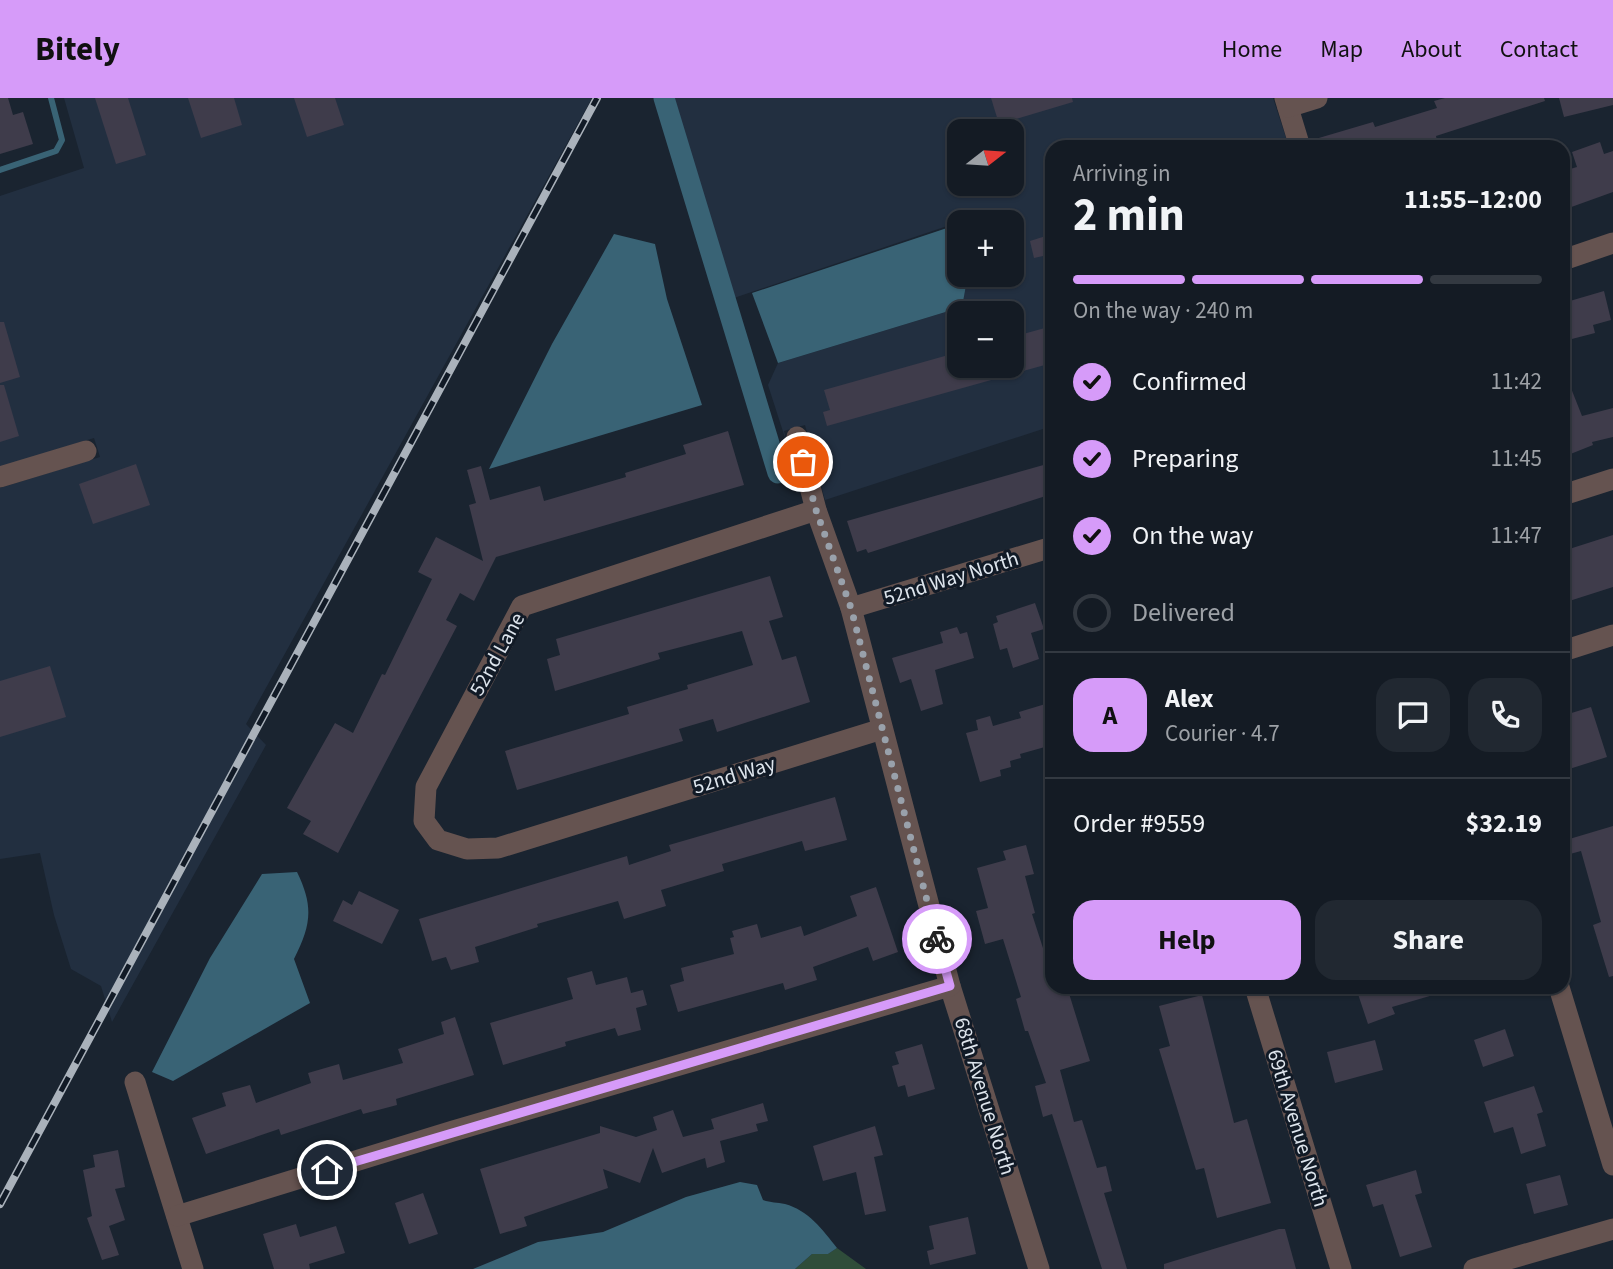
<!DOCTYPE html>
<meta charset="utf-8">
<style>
body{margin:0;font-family:"Source Sans 3",sans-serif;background:#212831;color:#f1f3f6;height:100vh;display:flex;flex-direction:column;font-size:26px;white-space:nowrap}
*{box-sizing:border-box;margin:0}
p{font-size:23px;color:#9da1a6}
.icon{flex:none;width:38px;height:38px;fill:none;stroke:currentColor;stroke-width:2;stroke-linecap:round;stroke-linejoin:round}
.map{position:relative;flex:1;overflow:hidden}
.details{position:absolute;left:1045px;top:42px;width:525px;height:854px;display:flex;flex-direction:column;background:#141b24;border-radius:21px;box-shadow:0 2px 5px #0004,0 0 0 2px #333941}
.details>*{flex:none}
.needle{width:46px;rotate:73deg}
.buttons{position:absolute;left:947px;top:21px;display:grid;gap:14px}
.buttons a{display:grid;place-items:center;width:77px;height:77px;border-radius:14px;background:#141b24;box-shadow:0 2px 5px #0004,0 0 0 2px #333941;font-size:35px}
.pin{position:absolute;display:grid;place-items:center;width:60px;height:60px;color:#fff;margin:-30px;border:4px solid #fff;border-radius:50%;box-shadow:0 2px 7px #0007}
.courier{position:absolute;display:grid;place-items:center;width:70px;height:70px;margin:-35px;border:5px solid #d69bf9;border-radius:50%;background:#fff;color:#222;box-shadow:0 2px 9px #0007}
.head em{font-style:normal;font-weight:700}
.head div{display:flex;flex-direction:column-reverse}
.head{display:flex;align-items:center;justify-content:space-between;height:119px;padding:0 28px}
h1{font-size:46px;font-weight:700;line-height:52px}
.bar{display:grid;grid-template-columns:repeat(4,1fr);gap:10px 7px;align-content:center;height:84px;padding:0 28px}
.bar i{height:9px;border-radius:5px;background:#333941}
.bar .selected{background:#d69bf9}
.bar p{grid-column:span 4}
.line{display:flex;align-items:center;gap:18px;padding:0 28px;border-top:2px solid #333941}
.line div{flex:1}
.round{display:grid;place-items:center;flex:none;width:74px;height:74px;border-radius:21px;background:#212831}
ol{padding:0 28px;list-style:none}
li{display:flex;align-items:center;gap:21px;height:77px}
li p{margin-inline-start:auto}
li .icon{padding:7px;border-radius:50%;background:#d69bf9;color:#111;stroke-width:4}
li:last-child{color:#9da1a6}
li i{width:38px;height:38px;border:4px solid #333941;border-radius:50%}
.button{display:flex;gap:14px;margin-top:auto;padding:14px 28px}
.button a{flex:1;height:80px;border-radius:21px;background:#d69bf9;color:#111;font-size:28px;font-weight:700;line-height:80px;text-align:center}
.button a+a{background:#212831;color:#f1f3f6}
header{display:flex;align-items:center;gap:42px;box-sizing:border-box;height:98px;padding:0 35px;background:#d69bf9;color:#111}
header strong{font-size:33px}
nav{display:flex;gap:38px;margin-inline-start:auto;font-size:24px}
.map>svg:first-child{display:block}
</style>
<header>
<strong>Bitely</strong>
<nav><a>Home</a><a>Map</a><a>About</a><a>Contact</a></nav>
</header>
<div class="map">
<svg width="1613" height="1171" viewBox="0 0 1613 1171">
<rect width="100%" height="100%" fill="#1a2430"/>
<!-- built -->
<g fill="#222f40" fill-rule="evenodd">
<path d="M 64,0 L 592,0 L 246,626 L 266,647 L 112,924 L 101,888 L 71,871 L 54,817 L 40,755 L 0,761 L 0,390 L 100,359 L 94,340 L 0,369 L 0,98 L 84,70 Z"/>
<path d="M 668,0 L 1273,0 L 1289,49 L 1052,49 L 1052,328 L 825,402 L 805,327 L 784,333 L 787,346 L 768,287 L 778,265 L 962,209 L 968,177 L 1012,177 L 1012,124 L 977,124 L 978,119 L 959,124 L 728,202 ZM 959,33 L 1012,33 L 1012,86 L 959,86 ZM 959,215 L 1012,215 L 1012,268 L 959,268 Z"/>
</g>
<!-- green -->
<path fill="#2f4d3a" d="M 837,1150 L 866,1171 L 795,1171 L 812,1156 L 828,1156 Z"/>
<!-- water -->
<g fill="#396375">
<path d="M 959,126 L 959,177 L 968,177 L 962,209 L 778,265 L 752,195 Z"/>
<path d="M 614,136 L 655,146 L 667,201 L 702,307 L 489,371 L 552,246 Z"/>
<path d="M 297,774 C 314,809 311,827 294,861 L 310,905 L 173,983 L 152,974 L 210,860 L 262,776 Z"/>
<path d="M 740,1084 L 757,1087 L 763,1102 C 771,1105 777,1104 785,1106 C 808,1112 823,1132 837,1150 L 828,1156 L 812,1156 L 795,1171 L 473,1171 L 538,1144 L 603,1134 L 686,1099 Z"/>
</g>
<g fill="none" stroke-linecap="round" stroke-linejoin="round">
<!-- stream -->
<path stroke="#396375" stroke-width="6" d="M 0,72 L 56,53 L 62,42 L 51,0"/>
<!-- canal -->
<path stroke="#396375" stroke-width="21" d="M 664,0 L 778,375"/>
</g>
<!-- building -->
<g fill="#3f3c4b">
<path d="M 0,0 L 8,0 L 13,17 L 23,14 L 33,46 L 0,56 Z"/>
<path d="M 95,0 L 128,0 L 146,57 L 116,66 Z"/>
<path d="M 188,0 L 234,0 L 242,27 L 201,40 Z"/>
<path d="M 294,0 L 335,0 L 344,27 L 307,39 Z"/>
<path d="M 991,0 L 1072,0 L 1073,4 L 999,26 Z"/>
<path d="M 1445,0 L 1544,0 L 1545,3 L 1436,38 L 1437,43 L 1417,49 L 1313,49 L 1312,42 L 1373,24 L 1375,29 L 1437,10 L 1434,3 Z"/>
<path d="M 1559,0 L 1613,0 L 1613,7 L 1564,19 Z"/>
<path d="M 1600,44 L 1604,56 L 1613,53 L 1613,94 L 1563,112 L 1563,73 L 1577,69 L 1572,54 Z"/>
<path d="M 1052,136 L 1052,156 L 1034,160 L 1030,143 Z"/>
<path d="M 1604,193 L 1611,222 L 1593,227 L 1595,235 L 1568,242 L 1563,205 Z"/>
<path d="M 0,224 L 4,224 L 20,279 L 0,285 Z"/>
<path d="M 1052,228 L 1052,265 L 827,328 L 823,314 L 830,312 L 824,292 L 959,254 L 959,268 L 1012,268 L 1012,239 Z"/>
<path d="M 1563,270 L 1582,318 L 1613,310 L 1613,339 L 1592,344 L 1593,347 L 1563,359 Z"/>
<path d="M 0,287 L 4,287 L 19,338 L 0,344 Z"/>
<path d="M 728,333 L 744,387 L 496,459 L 474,503 L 460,495 L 446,522 L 457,528 L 338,755 L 303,736 L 311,723 L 287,710 L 335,625 L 353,635 L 382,576 L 385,577 L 432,481 L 418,474 L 436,439 L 483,463 L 469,407 L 476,405 L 467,372 L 481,368 L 490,402 L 540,388 L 544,403 L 626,379 L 625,375 L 686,356 L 683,347 Z"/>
<path d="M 136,366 L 150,407 L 93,426 L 79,386 Z"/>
<path d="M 1047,366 L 1052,396 L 868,455 L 866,451 L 857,454 L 847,423 Z"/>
<path d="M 1613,437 L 1613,489 L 1563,505 L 1563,453 Z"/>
<path d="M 770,478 L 783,519 L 769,523 L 782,562 L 796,558 L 810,604 L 717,634 L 713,621 L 679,631 L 683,643 L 517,692 L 505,653 L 629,616 L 627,609 L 688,591 L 687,587 L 753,567 L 742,533 L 658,555 L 660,561 L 555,593 L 547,561 L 560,557 L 556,541 Z"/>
<path d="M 1035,505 L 1044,531 L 1031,535 L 1039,561 L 1013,570 L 1007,550 L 1000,552 L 993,526 L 998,524 L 996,518 Z"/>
<path d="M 957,529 L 960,536 L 967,534 L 974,560 L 935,572 L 943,606 L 921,613 L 911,581 L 900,585 L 892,560 L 943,545 L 940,534 Z"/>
<path d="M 50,568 L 66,619 L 0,639 L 0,583 Z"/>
<path d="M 1052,604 L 1052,647 L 1020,656 L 1021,660 L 1010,663 L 1011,669 L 1000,672 L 1001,678 L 980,684 L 966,635 L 978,632 L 976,622 L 990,618 L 993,628 L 1021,620 L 1019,614 Z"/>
<path d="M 1591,609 L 1607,659 L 1563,673 L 1563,638 L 1571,635 L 1565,617 Z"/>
<path d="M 835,699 L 847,742 L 805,753 L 802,743 L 722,766 L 724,773 L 661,792 L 666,808 L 624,821 L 618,803 L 537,826 L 538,829 L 475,849 L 479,864 L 451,872 L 446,859 L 432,863 L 419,821 L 627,758 L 629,767 L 671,753 L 669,747 Z"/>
<path d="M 1613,728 L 1613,878 L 1609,879 L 1593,827 L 1601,824 L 1581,753 L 1570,756 L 1566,742 Z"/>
<path d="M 1026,747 L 1034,776 L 1025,778 L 1035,815 L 1032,816 L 1052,878 L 1052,889 L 1067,889 L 1090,963 L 1060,972 L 1074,1024 L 1082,1022 L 1097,1070 L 1106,1068 L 1112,1093 L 1104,1095 L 1127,1171 L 1102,1171 L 1052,1016 L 1043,1019 L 1035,988 L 1046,985 L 1028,933 L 1025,933 L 1016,901 L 1021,899 L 1003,841 L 985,846 L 976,813 L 988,810 L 977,770 L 1006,762 L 1003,753 Z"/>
<path d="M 876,789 L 898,854 L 873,863 L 868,849 L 813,869 L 817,882 L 785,892 L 783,885 L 678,914 L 670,887 L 684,883 L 681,870 L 734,856 L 730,840 L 734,839 L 732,833 L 757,826 L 761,840 L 801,828 L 804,838 L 857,818 L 850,798 Z"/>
<path d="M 359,793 L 399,812 L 382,846 L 333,823 L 343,802 L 352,807 Z"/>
<path d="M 592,873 L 596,887 L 627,879 L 631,895 L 643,892 L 647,907 L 636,910 L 641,932 L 618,938 L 615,930 L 565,944 L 566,948 L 503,967 L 490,925 L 573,901 L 567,880 Z"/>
<path d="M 1373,889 L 1446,889 L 1447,893 L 1392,909 L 1395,916 L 1368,926 L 1357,893 Z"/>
<path d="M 1202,897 L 1234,1025 L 1247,1021 L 1271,1105 L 1217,1120 L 1204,1070 L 1196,1072 L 1159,951 L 1170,948 L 1159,908 Z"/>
<path d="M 455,919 L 474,977 L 396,1001 L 397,1007 L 363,1016 L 361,1011 L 281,1037 L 279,1031 L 206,1056 L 192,1020 L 226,1008 L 222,995 L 250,987 L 256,1005 L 311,985 L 308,975 L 339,966 L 343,982 L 403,965 L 398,951 L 444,936 L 441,924 Z"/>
<path d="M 1505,931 L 1514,958 L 1483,969 L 1474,942 Z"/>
<path d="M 1375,942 L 1383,972 L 1335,985 L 1327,954 Z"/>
<path d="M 922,946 L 935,991 L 908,999 L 905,987 L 898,989 L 892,968 L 899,966 L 895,954 Z"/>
<path d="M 1534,988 L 1543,1014 L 1537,1016 L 1546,1048 L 1521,1056 L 1513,1029 L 1494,1035 L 1484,1004 Z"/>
<path d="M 763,1005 L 768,1023 L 756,1026 L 758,1033 L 720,1043 L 725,1064 L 707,1070 L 705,1060 L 662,1075 L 653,1050 L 640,1085 L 603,1071 L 608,1090 L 524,1119 L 527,1128 L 500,1136 L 480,1071 L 600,1035 L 600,1028 L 636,1039 L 657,1032 L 653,1019 L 673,1012 L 683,1039 L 714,1031 L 711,1021 Z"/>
<path d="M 875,1028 L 883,1057 L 874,1059 L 886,1113 L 865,1117 L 856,1074 L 823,1083 L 813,1048 Z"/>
<path d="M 118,1052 L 125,1089 L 115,1091 L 125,1122 L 109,1128 L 119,1157 L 102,1162 L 87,1120 L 92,1118 L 83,1072 L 95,1069 L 93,1057 Z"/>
<path d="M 1416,1072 L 1422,1095 L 1415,1097 L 1432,1149 L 1400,1159 L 1383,1106 L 1373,1109 L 1366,1087 Z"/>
<path d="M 1560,1077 L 1568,1107 L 1534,1116 L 1526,1086 Z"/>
<path d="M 423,1095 L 438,1136 L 409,1146 L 395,1105 Z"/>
<path d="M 968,1119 L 976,1156 L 930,1167 L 927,1153 L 934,1151 L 929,1128 Z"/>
<path d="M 296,1126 L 300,1139 L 336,1128 L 345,1155 L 309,1166 L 310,1171 L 274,1171 L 263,1136 Z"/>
<path d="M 1279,1131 L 1285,1131 L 1296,1171 L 1164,1171 L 1164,1166 Z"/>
</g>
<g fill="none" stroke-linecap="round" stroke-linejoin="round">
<!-- minor -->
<g stroke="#655350" stroke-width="21">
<path d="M 1285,0 L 1300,49"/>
<path d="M 1288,9 L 1317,0"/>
<path d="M 1563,162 L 1613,145"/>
<path d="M 797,339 L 816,412 L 851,510 L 950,888 L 1039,1171"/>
<path d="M 0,379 L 86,353"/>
<path d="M 1563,397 L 1613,381"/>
<path d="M 816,412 L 522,508 L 426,689 L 424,723 L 438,742 L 467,751 L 498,750 L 882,631"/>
<path d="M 851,510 L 1052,449"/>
<path d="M 1563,553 L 1613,537"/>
<path d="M 1255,889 L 1341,1171"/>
<path d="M 1559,889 L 1613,1067"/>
<path d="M 135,984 L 193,1171"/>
<path d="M 177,1118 L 453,1033 L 950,888"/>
<path d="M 1474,1171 L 1613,1131"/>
</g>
<defs>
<path id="rail" d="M 0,1106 L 597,0"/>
</defs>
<!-- rail casing -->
<use href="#rail" stroke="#aab2bb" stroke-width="8"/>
<!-- rail -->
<use href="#rail" stroke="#111a26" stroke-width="5" stroke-dasharray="16" stroke-linecap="butt"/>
</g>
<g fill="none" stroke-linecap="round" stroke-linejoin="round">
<!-- done -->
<path stroke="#99a1ab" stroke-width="7" stroke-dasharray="0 12.6" d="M 803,364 L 816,412 L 851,510 L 937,841"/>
<!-- route -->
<path stroke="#d69bf9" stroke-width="9" d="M 327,1072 L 950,888 L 937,841"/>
</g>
<g text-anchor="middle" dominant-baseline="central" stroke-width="6" stroke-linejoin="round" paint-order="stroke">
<!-- street labels -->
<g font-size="21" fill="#dee5ed" stroke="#111a26">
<text transform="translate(951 480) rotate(-17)">52nd Way North</text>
<text transform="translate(497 556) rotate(-61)">52nd Lane</text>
<text transform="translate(734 677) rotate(-17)">52nd Way</text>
<text transform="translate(985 998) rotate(73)">68th Avenue North</text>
<text transform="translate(1298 1030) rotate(73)">69th Avenue North</text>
</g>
</g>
</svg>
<div class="buttons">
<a><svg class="needle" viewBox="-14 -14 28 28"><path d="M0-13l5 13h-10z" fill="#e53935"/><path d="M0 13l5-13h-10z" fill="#9da1a6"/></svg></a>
<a>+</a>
<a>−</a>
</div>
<div class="pin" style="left:803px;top:364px;background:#ea580c"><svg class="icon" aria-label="bag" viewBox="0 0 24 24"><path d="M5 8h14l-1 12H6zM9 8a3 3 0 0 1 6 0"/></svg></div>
<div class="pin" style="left:327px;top:1072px;background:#1f2937"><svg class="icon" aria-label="home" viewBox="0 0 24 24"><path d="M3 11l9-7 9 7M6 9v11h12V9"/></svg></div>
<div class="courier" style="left:937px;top:841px"><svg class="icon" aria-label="bike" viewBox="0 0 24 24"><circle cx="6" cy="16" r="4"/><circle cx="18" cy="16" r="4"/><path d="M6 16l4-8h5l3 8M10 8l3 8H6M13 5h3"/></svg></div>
<section class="details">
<div class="head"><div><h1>2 min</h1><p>Arriving in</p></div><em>11:55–12:00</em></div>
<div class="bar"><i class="selected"></i><i class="selected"></i><i class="selected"></i><i></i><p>On the way · 240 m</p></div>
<ol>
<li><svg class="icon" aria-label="check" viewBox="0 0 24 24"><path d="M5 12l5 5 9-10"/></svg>Confirmed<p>11:42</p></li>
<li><svg class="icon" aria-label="check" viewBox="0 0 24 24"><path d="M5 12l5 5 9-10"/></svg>Preparing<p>11:45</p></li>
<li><svg class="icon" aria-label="check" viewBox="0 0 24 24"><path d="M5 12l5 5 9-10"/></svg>On the way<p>11:47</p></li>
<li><i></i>Delivered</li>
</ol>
<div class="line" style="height:126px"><b class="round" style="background:#d69bf9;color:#111">A</b><div><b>Alex</b><p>Courier · 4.7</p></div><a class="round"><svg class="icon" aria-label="chat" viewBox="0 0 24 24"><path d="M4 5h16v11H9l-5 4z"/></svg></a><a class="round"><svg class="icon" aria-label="phone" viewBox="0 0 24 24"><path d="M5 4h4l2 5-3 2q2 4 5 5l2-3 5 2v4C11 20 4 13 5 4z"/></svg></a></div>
<div class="line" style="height:91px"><div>Order #9559</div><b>$32.19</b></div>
<div class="button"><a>Help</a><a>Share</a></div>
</section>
</div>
